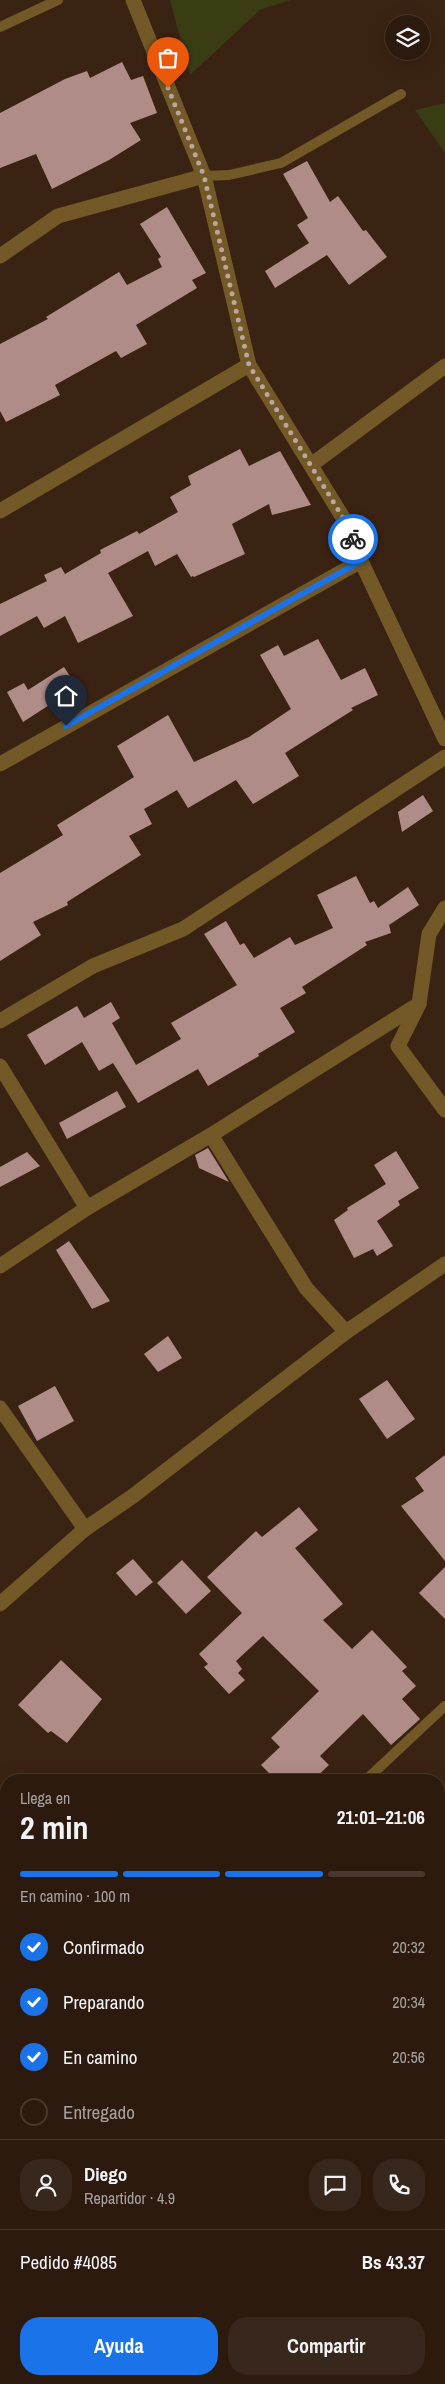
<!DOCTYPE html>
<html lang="es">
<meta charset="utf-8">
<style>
body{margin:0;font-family:"Archivo Narrow",sans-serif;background:#38271c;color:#f1f3f6;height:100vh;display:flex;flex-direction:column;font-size:19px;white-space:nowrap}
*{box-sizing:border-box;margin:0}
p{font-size:16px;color:#a6a19e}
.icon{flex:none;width:28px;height:28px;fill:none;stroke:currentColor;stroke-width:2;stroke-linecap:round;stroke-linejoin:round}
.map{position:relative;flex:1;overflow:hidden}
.details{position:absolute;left:0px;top:1774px;width:445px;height:611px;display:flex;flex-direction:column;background:#2c1a0e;border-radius:20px 20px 0 0;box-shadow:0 5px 20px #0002,0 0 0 1px #48382e}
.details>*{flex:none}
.buttons{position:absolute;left:385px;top:15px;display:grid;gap:10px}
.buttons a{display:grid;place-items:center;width:45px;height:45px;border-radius:50%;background:#2c1a0e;box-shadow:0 5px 20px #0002,0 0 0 1px #48382e;font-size:25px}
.pin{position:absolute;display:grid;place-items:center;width:42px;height:42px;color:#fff;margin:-51px -21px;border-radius:50% 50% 50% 0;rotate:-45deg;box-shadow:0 0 5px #0007}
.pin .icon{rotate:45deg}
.courier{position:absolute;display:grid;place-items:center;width:50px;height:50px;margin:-25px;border:4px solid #1a73e8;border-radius:50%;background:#fff;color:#222;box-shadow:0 1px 6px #0007}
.overview em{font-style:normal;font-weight:700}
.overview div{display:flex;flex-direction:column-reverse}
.overview{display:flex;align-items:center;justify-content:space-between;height:85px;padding:0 20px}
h1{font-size:32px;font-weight:700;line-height:38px}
.bar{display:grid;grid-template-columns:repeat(4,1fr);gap:8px 5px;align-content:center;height:60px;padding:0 20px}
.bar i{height:6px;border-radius:4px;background:#48382e}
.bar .active{background:#1a73e8}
.bar p{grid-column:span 4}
.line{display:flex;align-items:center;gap:12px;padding:0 20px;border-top:1px solid #48382e}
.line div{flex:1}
.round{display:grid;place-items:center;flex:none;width:52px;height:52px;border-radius:20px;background:#38271c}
ol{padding:0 20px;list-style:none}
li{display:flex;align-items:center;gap:15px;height:55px}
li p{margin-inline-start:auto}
li .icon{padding:5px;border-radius:50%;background:#1a73e8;color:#fff;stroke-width:4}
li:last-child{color:#a6a19e}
li i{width:28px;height:28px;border:2px solid #48382e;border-radius:50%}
.primary-button{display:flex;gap:10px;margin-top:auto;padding:10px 20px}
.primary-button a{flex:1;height:58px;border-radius:20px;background:#1a73e8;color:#fff;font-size:20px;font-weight:700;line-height:58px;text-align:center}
.primary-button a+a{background:#38271c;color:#f1f3f6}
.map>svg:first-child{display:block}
</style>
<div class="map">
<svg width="445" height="2384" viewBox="0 0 445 2384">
<rect width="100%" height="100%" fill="#3b2313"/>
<!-- green -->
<g fill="#3a3c14">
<path d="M 170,0 L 291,0 L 261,9 L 190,75 Z"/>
<path d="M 445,103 L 445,153 L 415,110 Z"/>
</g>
<!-- building -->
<g fill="#b08c88">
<path d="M 122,62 L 131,80 L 143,76 L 157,113 L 130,123 L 141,140 L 109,160 L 52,189 L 36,154 L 0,168 L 0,113 L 65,79 L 87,71 L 90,78 Z"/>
<path d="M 307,161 L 330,202 L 338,196 L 363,231 L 366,230 L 387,257 L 349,285 L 327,255 L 275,288 L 265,271 L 309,243 L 297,225 L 308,218 L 283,174 Z"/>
<path d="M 167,207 L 206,273 L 192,280 L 197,288 L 136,325 L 147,344 L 121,358 L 116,351 L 55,385 L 60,395 L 6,422 L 0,411 L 0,344 L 48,319 L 46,317 L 119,272 L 127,285 L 162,267 L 158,259 L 161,257 L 140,224 Z"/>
<path d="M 240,449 L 249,466 L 280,451 L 311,505 L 272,515 L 269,504 L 232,524 L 245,554 L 194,577 L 193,576 L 191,577 L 177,554 L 155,566 L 148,551 L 108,573 L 133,616 L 78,643 L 65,616 L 44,628 L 37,616 L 0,636 L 0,604 L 47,581 L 44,575 L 61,567 L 65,574 L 101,553 L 100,550 L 137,531 L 139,534 L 178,512 L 170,497 L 191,485 L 188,476 Z"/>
<path d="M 318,639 L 341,680 L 365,668 L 378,695 L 351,708 L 353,710 L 285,753 L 299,776 L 253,804 L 236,780 L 188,808 L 177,790 L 144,809 L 152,824 L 129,836 L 141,855 L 67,902 L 68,905 L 33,922 L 41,935 L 0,961 L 0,873 L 63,835 L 57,825 L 134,777 L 117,746 L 168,715 L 194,762 L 249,737 L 291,709 L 260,655 L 278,645 L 284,656 Z"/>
<path d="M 64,667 L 77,687 L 23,722 L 7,692 L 24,683 L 28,690 Z"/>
<path d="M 423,795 L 433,811 L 402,832 L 398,812 Z"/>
<path d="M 356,876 L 370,903 L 374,901 L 378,908 L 408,887 L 419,905 L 389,925 L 391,933 L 365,942 L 367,945 L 302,987 L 306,993 L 280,1008 L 295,1032 L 258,1054 L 259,1056 L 208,1086 L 198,1069 L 138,1103 L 113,1063 L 99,1071 L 82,1042 L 45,1065 L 27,1035 L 77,1006 L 84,1018 L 111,1002 L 120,1018 L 112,1023 L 136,1065 L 181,1039 L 171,1023 L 237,985 L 204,934 L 226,921 L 240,945 L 244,943 L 254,958 L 290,937 L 295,945 L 333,928 L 317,895 Z"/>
<path d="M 117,1091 L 126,1107 L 67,1139 L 59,1123 Z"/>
<path d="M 208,1148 L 229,1182 L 199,1168 L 195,1155 Z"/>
<path d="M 396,1151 L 419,1188 L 398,1201 L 400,1205 L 377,1221 L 393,1246 L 377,1256 L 373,1249 L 354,1258 L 334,1220 L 348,1210 L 347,1208 L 386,1184 L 374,1165 Z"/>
<path d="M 27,1152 L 40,1166 L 0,1187 L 0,1167 Z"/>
<path d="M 69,1241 L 110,1301 L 92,1309 L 56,1250 Z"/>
<path d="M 168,1336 L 182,1358 L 158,1372 L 144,1354 Z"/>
<path d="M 387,1380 L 415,1419 L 387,1439 L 359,1399 Z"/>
<path d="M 55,1386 L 74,1421 L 37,1441 L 18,1406 Z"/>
<path d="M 445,1455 L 445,1561 L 401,1506 L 424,1491 L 415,1478 Z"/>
<path d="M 299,1507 L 318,1530 L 295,1548 L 343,1604 L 323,1620 L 352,1649 L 372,1630 L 407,1667 L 402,1671 L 416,1686 L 402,1699 L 420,1719 L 391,1745 L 363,1714 L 320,1756 L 329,1765 L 313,1780 L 276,1780 L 261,1765 L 280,1747 L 271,1738 L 319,1691 L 263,1636 L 236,1661 L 242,1669 L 238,1673 L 245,1680 L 229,1694 L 204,1667 L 208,1664 L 199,1654 L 242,1613 L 207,1577 L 256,1531 L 262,1537 Z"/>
<path d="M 133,1559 L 153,1582 L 136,1596 L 116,1573 Z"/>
<path d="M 182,1560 L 211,1591 L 186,1614 L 157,1583 Z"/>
<path d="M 445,1567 L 445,1619 L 419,1593 Z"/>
<path d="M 61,1660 L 102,1699 L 67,1743 L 51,1731 L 48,1733 L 18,1705 Z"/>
</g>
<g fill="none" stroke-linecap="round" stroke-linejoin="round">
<!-- lane -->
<g stroke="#725927" stroke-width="10">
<path d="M 0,27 L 58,0"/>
<path d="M 204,176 L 229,175 L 281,163 L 401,94"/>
<path d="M 366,1780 L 445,1706"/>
<path d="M 0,2067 L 6,2073"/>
<path d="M 439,2163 L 445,2155"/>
<path d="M 0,2172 L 6,2165"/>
<path d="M 259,2384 L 263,2379"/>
</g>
<!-- street -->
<g stroke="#725927" stroke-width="15">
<path d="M 133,0 L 204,176 L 249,365 L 350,529 L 361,561 L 445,739"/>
<path d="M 0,256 L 58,216 L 204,176"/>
<path d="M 311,465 L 445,366"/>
<path d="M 0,511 L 249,365"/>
<path d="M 0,764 L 361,561"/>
<path d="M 445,908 L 429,934 L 419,1004 L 398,1046 L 445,1110"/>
<path d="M 0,1021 L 93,966 L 183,929 L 445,757"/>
<path d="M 0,1066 L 87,1208"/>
<path d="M 211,1135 L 306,1288 L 346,1332"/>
<path d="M 0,1266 L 87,1208 L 211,1135 L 419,1004"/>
<path d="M 0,1408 L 85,1529"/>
<path d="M 0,1604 L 85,1529 L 133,1496 L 346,1332 L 445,1264"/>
</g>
</g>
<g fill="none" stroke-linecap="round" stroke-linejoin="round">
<!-- done -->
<path stroke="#baa69a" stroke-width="5" stroke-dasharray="0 9" d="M 168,88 L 204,176 L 249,365 L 350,529 L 353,539"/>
<!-- route -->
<path stroke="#1a73e8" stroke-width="6" d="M 66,726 L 361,561 L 353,539"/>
</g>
</svg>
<div class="buttons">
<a><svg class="icon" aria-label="layers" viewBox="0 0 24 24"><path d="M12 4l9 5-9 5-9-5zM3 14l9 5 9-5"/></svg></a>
</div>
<div class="pin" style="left:168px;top:88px;background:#ea580c"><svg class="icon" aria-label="bag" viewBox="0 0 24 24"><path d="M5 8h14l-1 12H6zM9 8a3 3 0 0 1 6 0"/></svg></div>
<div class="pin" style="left:66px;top:726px;background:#1f2937"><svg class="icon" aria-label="home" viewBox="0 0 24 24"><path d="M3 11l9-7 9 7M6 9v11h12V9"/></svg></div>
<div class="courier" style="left:353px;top:539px"><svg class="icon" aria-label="bike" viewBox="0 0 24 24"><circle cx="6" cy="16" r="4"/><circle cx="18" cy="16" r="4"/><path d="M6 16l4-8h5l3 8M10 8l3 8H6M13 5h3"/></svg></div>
<section class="details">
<div class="overview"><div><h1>2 min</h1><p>Llega en</p></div><em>21:01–21:06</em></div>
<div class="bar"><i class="active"></i><i class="active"></i><i class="active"></i><i></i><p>En camino · 100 m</p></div>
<ol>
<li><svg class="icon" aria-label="check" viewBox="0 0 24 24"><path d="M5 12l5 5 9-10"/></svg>Confirmado<p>20:32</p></li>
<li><svg class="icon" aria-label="check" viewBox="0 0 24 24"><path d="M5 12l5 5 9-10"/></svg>Preparando<p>20:34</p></li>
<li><svg class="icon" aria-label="check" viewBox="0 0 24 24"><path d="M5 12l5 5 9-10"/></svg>En camino<p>20:56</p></li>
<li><i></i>Entregado</li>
</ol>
<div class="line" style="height:90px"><a class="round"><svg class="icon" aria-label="person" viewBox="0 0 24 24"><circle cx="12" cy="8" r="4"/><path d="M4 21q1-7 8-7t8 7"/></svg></a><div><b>Diego</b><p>Repartidor · 4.9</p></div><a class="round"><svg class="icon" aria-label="chat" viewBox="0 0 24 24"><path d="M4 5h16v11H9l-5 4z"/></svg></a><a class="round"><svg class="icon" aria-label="phone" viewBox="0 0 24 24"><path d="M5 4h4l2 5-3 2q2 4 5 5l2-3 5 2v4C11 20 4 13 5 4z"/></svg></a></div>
<div class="line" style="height:65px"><div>Pedido #4085</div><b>Bs 43.37</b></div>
<div class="primary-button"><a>Ayuda</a><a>Compartir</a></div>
</section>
</div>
